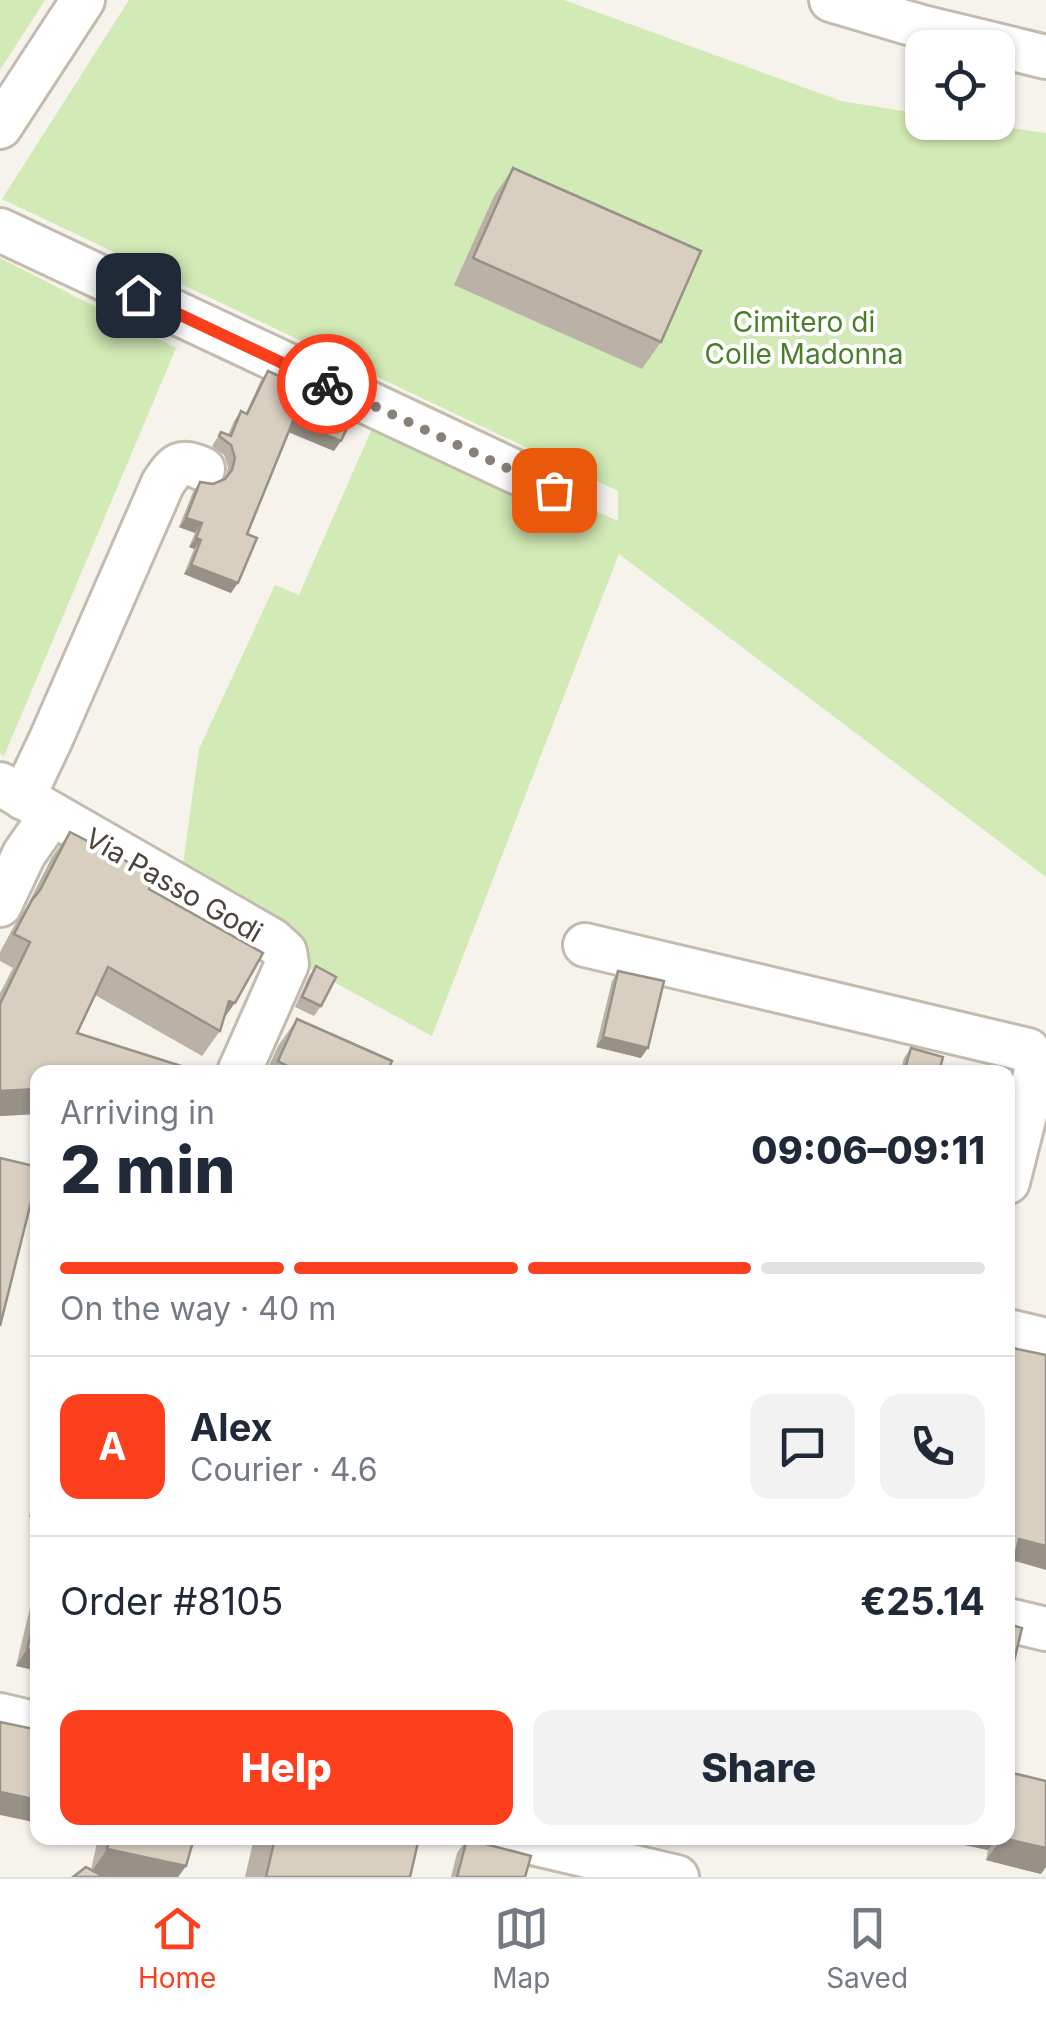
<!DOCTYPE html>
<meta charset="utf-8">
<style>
body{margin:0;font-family:Inter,sans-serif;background:#f2f2f3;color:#1f2937;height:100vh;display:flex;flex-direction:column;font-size:38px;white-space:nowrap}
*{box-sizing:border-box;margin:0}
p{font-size:32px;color:#747a83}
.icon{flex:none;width:55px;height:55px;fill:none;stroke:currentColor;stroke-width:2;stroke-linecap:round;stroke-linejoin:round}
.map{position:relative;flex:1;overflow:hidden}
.side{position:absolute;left:30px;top:1065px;width:985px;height:780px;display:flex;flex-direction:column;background:#fff;border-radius:20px;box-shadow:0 2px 8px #0004}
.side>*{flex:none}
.fabs{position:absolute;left:905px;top:30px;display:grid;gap:20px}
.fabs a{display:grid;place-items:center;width:110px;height:110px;border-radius:20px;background:#fff;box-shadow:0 2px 8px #0004;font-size:50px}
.pin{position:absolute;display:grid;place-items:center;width:85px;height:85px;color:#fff;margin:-42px;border-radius:20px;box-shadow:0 5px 15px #0006}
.courier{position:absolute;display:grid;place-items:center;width:100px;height:100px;margin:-50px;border:8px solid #fc3f1d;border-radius:50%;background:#fff;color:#222;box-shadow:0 2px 12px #0007}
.summary em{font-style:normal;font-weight:800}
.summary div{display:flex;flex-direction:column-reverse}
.summary{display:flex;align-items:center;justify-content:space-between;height:170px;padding:0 30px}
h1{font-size:65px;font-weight:800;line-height:75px}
.bar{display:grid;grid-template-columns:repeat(4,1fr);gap:15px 10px;align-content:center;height:120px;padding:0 30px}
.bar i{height:12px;border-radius:8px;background:#e0e1e3}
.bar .selected{background:#fc3f1d}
.bar p{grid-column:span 4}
.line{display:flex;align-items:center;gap:25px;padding:0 30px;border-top:2px solid #e0e1e3}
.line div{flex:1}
.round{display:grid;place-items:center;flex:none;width:105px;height:105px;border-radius:20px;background:#f2f2f3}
.button{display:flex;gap:20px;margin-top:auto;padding:20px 30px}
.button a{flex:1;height:115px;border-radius:20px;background:#fc3f1d;color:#fff;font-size:40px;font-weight:800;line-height:115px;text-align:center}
.button a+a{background:#f2f2f3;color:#1f2937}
.tabs{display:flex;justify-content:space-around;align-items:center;height:140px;border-top:2px solid #e0e1e3;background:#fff;font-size:28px;color:#747a83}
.tabs a{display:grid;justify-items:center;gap:5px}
.tabs .selected{color:#fc3f1d}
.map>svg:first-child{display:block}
</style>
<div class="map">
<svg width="1046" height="1877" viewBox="0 0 1046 1877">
<rect width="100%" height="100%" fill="#f6f3ec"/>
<!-- green -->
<g fill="#d2eab5">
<path d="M 0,0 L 45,0 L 0,70 Z"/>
<path d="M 129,0 L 564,0 L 841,101 L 922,114 L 922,122 L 977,123 L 1046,133 L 1046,877 L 619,554 L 432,1036 L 314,971 L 182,871 L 199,749 L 275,585 L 299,595 L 378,415 L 618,521 L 618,491 L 2,199 Z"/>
<path d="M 0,258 L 176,348 L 4,756 L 0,754 Z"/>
</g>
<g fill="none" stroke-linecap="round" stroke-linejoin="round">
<defs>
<g id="minor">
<path d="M 831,0 L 922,27 L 1046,57"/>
<path d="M 0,127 L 83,0"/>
<path d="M 0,230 L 554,490"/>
<path d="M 0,784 L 272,940 L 285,952 L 287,964 L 239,1072"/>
<path d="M 23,798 L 51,739 L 163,483 C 176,464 181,458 203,469"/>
<path d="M 0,905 L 24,854 L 52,814"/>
<path d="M 585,945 L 1028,1050 L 1037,1067 L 1008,1182"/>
<path d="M 1008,1331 L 1046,1340"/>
<path d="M 1008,1620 L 1046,1629"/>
<path d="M 0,1715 L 38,1724"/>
<path d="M 511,1838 L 677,1877"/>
</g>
</defs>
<!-- minor casing -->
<use href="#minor" stroke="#c2bbae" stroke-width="48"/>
<!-- minor -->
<use href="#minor" stroke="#fff" stroke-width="42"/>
</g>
<!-- wall -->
<g fill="#bab2a6">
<path d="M 513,168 L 661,342 L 642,369 L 454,285 L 494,196 Z"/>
<path d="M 268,371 L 334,451 L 288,432 L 247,534 L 231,593 L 184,574 L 194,549 L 189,547 L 195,533 L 179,527 L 193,492 L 200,482 L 213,484 L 226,478 L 228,467 L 224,455 L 212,446 L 221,432 L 228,435 L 234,421 L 241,411 L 246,413 L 261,380 Z"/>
<path d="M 70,832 L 149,889 L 224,1018 L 220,1031 L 202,1056 L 95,995 L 77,1033 L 38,1072 L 38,1114 L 0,1116 L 0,993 L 13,968 L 0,961 L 0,952 L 14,926 L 27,906 L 52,857 Z"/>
<path d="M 316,966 L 321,1006 L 314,1016 L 295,1007 L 309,976 Z"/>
<path d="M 618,971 L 641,1058 L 596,1047 L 612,981 Z"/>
<path d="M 297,1019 L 387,1072 L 266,1072 L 278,1046 Z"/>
<path d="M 911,1048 L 939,1072 L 900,1072 L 904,1058 Z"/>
<path d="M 38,1466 L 38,1518 L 29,1517 Z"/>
<path d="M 38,1597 L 38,1671 L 16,1666 L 30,1608 Z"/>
<path d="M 98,1838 L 194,1838 L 186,1866 L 178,1877 L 102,1876 L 91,1870 Z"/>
<path d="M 254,1838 L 419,1838 L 410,1877 L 245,1877 Z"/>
<path d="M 932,1838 L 1008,1838 L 1041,1874 L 986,1860 L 988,1850 Z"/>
<path d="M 467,1839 L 525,1877 L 451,1877 L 457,1853 Z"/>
</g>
<!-- shaded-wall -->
<g fill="#979187">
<path d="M 293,421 L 341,441 L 334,451 L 286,431 Z"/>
<path d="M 186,518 L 202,523 L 195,533 L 179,527 Z"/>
<path d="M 196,538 L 201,540 L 194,549 L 189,547 Z"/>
<path d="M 191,565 L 238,583 L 231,593 L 184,574 Z"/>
<path d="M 229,1001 L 235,1003 L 217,1028 L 211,1027 Z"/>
<path d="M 603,1037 L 648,1048 L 641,1058 L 596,1047 Z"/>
<path d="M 38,1089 L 38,1114 L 0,1116 L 0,1091 Z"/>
<path d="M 38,1504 L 38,1518 L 29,1517 Z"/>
<path d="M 1019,1539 L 1046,1546 L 1046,1570 L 1008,1559 Z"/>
<path d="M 27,1649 L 38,1652 L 38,1671 L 16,1666 Z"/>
<path d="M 0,1792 L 38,1800 L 38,1823 L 0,1815 Z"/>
<path d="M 932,1838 L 997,1838 L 988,1850 Z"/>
<path d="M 1002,1838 L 1046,1848 L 1046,1867 L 1041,1874 L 986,1860 Z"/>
<path d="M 107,1849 L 186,1866 L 178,1877 L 107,1877 L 90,1874 Z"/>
</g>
<!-- building -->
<g fill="#d8cfc1" stroke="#979187" stroke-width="2.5">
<path d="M 513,168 L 701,251 L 661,342 L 473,258 Z"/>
<path d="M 268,371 L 355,411 L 341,441 L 293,421 L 247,534 L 257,538 L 238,583 L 191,565 L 201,540 L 196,538 L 202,523 L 186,518 L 200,482 L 213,484 L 225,479 L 232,470 L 235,458 L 231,445 L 219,436 L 221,432 L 231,436 L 241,411 L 247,414 Z"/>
<path d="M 70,832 L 155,876 L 149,889 L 263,953 L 235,1003 L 229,1001 L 220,1031 L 108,967 L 77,1033 L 200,1072 L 38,1072 L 38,1089 L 0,1091 L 0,1004 L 30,942 L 14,934 L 32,900 L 40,890 Z"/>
<path d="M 316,966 L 336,977 L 321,1006 L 302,997 Z"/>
<path d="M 618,971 L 664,981 L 648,1048 L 603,1037 Z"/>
<path d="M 297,1019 L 392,1061 L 387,1072 L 298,1072 L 278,1061 Z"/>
<path d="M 911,1048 L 943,1057 L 939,1072 L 904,1072 Z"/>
<path d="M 778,1068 L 797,1072 L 777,1072 Z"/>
<path d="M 0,1158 L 38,1167 L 38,1174 L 0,1326 Z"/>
<path d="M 1008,1347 L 1046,1355 L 1046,1546 L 1019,1539 L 1013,1566 L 1008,1564 Z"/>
<path d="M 38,1607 L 38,1652 L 27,1649 Z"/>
<path d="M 1008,1624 L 1022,1628 L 1008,1686 Z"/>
<path d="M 0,1722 L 38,1730 L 38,1800 L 0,1792 Z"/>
<path d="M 1008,1772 L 1046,1781 L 1046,1848 L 1002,1838 L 1008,1838 Z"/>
<path d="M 110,1838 L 194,1838 L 186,1866 L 107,1849 Z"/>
<path d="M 275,1838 L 419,1838 L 410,1877 L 266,1877 Z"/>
<path d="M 467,1839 L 531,1856 L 525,1877 L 457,1877 Z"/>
<path d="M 86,1867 L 104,1877 L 73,1877 Z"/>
</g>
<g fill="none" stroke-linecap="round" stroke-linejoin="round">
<!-- done -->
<path stroke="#878178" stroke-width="10" stroke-dasharray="0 18" d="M 327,384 L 554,490"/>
<!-- route -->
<path stroke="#fc3f1d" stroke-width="12" d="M 138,295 L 327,384"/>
</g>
<g text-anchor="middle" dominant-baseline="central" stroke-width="8" stroke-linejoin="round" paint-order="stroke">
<!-- park labels -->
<g font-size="28" fill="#4a7f2a" stroke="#fff">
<text x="804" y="322">Cimitero di<tspan x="804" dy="32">Colle Madonna</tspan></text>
</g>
<!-- street labels -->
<g font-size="28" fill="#4b4439" stroke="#fff">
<text transform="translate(174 885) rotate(30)">Via Passo Godi</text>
</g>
</g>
</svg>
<div class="fabs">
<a><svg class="icon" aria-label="locate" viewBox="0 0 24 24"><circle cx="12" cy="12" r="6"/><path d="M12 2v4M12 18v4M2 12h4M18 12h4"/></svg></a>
</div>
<div class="pin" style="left:554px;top:490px;background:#ea580c"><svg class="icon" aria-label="bag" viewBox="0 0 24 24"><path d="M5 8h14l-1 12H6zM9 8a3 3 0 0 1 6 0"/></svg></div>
<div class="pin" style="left:138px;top:295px;background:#1f2937"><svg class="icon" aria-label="home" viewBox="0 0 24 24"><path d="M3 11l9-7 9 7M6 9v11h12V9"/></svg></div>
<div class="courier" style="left:327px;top:384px"><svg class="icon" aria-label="bike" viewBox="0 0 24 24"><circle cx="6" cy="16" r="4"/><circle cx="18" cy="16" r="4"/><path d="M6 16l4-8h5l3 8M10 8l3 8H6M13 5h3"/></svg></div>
<section class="side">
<div class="summary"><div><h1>2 min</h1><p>Arriving in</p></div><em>09:06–09:11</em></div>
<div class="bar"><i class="selected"></i><i class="selected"></i><i class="selected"></i><i></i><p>On the way · 40 m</p></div>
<div class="line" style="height:180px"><b class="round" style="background:#fc3f1d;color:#fff">A</b><div><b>Alex</b><p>Courier · 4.6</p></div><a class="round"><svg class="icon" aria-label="chat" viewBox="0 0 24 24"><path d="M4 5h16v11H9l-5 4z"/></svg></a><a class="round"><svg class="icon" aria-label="phone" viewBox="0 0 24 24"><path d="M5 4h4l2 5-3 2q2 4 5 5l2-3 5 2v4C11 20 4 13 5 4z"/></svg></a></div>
<div class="line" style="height:130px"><div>Order #8105</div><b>€25.14</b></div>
<div class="button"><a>Help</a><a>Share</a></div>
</section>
</div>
<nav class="tabs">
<a class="selected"><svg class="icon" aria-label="home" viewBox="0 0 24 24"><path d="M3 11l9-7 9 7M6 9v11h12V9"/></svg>Home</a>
<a><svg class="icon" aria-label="map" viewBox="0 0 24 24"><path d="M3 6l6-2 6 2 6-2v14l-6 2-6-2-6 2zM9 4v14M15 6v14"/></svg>Map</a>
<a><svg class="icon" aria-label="saved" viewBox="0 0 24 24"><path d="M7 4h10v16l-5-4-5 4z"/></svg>Saved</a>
</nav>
